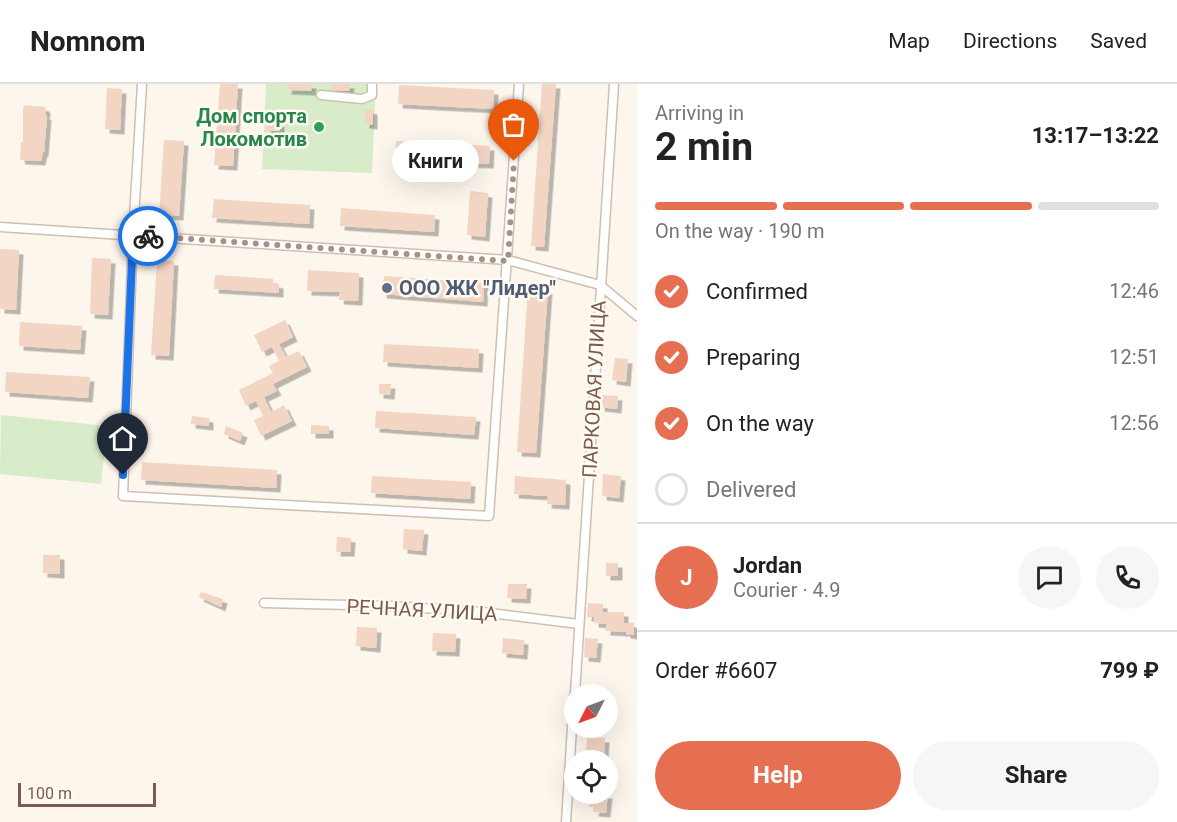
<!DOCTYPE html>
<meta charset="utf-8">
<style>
body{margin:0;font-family:Roboto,sans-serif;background:#f6f6f6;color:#222;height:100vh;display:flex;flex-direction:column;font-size:22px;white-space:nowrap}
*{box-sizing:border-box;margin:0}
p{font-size:20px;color:#767676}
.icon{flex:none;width:33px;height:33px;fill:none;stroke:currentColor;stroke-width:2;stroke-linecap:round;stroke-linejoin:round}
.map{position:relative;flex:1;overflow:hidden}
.panel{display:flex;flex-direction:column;background:#fff;width:540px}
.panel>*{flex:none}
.needle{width:39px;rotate:228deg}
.fabs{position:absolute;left:564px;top:600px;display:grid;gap:12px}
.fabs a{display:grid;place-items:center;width:54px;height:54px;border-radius:50%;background:#fff;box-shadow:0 6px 24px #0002;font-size:30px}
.scale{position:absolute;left:18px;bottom:15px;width:138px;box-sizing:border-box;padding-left:6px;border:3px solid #7a5c4d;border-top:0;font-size:16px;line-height:21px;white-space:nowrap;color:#7a5c4d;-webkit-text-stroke:4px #fffaf3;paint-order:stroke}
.pin{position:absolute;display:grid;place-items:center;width:51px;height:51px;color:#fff;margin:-62px -26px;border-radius:50% 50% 50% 0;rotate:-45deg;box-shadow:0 0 6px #0007}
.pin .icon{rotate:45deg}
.courier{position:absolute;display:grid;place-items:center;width:60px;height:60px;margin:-30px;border:4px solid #1a73e8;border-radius:50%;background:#fff;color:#222;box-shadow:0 2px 8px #0007}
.bubble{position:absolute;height:42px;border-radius:21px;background:#fff;box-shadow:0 6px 24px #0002;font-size:20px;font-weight:700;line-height:42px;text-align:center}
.overview em{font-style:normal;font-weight:700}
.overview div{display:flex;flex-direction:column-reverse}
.overview{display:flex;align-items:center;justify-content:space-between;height:102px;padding:0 18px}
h1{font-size:39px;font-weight:700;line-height:45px}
.bar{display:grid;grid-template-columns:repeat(4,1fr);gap:9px 6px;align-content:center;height:72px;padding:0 18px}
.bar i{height:8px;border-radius:4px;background:#e0e0e0}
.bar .selected{background:#e76f51}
.bar p{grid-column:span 4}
.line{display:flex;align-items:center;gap:15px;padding:0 18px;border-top:2px solid #e0e0e0}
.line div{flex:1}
.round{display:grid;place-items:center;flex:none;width:63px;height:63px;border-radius:32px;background:#f6f6f6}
ol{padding:0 18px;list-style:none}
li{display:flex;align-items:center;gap:18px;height:66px}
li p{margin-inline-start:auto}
li .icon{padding:6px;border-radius:50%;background:#e76f51;color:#fff;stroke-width:4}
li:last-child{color:#767676}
li i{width:33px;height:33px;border:3px solid #e0e0e0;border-radius:50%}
.primary-button{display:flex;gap:12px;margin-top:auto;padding:12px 18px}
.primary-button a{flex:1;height:69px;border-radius:36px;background:#e76f51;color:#fff;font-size:24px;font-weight:700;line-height:69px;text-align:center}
.primary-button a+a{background:#f6f6f6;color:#222}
header{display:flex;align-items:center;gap:36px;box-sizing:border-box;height:84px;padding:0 30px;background:#fff;border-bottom:2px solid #e0e0e0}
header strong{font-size:28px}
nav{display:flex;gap:33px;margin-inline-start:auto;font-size:21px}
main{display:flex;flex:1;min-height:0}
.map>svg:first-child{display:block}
</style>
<header>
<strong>Nomnom</strong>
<nav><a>Map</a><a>Directions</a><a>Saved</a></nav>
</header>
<main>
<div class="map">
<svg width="637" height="738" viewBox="0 0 637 738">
<defs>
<filter id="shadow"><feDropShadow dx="4.5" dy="4.5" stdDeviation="0" flood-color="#0004"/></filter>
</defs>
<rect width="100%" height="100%" fill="#fdf6ec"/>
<!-- green -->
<g fill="#d8ecc9">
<path d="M 266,0 L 376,0 L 372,89 L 262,85 Z"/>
<path d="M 1,331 L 107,342 L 101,400 L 0,390 Z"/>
</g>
<!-- building -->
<g fill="#f3d5c3" filter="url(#shadow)">
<path d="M 220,0 L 238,0 L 233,82 L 214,81 Z"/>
<path d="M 288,0 L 312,0 L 311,7 L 287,6 Z"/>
<path d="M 331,0 L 350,0 L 349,7 L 331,6 Z"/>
<path d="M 542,0 L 556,0 L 544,163 L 531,162 Z"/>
<path d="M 399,1 L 494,6 L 493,25 L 398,20 Z"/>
<path d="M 107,4 L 122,5 L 120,46 L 105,45 Z"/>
<path d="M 25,21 L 45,23 L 46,26 L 45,31 L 47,32 L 44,68 L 43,68 L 41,77 L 21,76 L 20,73 L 21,58 L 23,58 L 23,25 Z"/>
<path d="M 365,25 L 373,26 L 373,41 L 365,40 Z"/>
<path d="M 267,38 L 280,39 L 280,47 L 266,47 Z"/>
<path d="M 164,56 L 184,57 L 179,132 L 159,131 Z"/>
<path d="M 396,57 L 490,62 L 489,80 L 395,76 Z"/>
<path d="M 470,107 L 488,109 L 485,153 L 467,151 Z"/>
<path d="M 214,115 L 310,121 L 309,140 L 212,134 Z"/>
<path d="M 341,124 L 435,131 L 434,148 L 340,142 Z"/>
<path d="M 0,165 L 19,166 L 16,226 L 0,225 Z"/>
<path d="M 92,174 L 111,175 L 108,231 L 90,230 Z"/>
<path d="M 157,176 L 174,177 L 169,272 L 151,271 Z"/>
<path d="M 308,186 L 359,189 L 358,217 L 339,216 L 340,208 L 307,207 Z"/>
<path d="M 215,191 L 273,195 L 273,199 L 279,200 L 279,209 L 214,205 Z"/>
<path d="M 384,192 L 484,199 L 483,218 L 382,210 Z"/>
<path d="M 528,204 L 548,206 L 536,369 L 517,368 Z"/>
<path d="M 285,236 L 293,253 L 279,260 L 286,273 L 299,267 L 307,283 L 273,300 L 277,307 L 264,313 L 271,328 L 284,321 L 292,337 L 261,352 L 254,336 L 263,332 L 256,317 L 246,322 L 239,306 L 273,289 L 269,282 L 279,277 L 272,263 L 262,268 L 254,251 Z"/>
<path d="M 20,238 L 82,242 L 80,266 L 19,262 Z"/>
<path d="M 384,260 L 479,265 L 478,284 L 383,278 Z"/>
<path d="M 615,274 L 628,275 L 626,298 L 612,296 Z"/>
<path d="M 6,288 L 90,293 L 88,314 L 5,308 Z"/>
<path d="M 379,300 L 391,300 L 390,311 L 379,310 Z"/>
<path d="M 601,311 L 618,312 L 617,325 L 600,323 Z"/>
<path d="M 376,327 L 476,333 L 474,351 L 375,344 Z"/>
<path d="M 192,332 L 209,334 L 209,342 L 191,340 Z"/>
<path d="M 311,341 L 329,342 L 329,350 L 311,350 Z"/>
<path d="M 226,342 L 243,349 L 240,357 L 224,350 Z"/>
<path d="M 142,378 L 277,386 L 276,404 L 141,396 Z"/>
<path d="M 603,390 L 621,392 L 619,414 L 602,412 Z"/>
<path d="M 372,392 L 471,398 L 470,415 L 371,409 Z"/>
<path d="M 515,392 L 566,396 L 565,421 L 547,420 L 548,412 L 514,410 Z"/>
<path d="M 404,445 L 424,446 L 422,467 L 403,465 Z"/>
<path d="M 337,453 L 351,454 L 350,468 L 336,468 Z"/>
<path d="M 43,471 L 60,471 L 60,490 L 43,489 Z"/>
<rect x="606" y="479" width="12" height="13"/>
<path d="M 508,500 L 527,500 L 526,515 L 507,514 Z"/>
<path d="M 201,508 L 223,515 L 221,523 L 199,513 Z"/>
<path d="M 588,519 L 603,520 L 603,528 L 624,528 L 624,539 L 634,539 L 634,551 L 626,550 L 626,548 L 606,547 L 606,540 L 594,539 L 594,533 L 587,533 Z"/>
<path d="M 357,543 L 377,544 L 376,564 L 356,562 Z"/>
<path d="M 433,549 L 456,550 L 455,568 L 432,567 Z"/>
<path d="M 503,554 L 524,556 L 523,571 L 502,569 Z"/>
<path d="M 585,554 L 598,555 L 596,574 L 584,573 Z"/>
<path d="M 587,653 L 605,654 L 604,672 L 586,671 Z"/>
<path d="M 590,710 L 608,710 L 606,729 L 594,728 L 595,723 L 589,723 Z"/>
</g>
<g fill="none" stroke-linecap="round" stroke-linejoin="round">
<defs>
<g id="minor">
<path d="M 142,0 L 133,151 L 123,412 L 489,432 L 519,0"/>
<path d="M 321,11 L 362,15 L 372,11 L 372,0"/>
<path d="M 0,143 L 508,176 L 600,201 L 637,232"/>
<path d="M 264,519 L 392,522 L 482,528 L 579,540"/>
<path d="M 575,610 L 614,0"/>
<path d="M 566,738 L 574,612"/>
</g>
</defs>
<!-- minor casing -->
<use href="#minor" stroke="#d1beb0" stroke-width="11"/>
<!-- minor -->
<use href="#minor" stroke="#fff" stroke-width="8"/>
</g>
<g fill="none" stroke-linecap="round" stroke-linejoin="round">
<!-- done -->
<path stroke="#a89285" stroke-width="6" stroke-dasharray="0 10.8" d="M 148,152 L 508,177 L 514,77"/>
<!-- route -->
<path stroke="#1a73e8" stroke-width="8" d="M 123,391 L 133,151 L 148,152"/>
</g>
<!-- markers -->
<circle fill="#2e9e5b" stroke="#fffaf3" stroke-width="2" cx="319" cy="43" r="6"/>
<circle fill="#5c6f8a" stroke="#fffaf3" stroke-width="2" cx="387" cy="204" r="6"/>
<g text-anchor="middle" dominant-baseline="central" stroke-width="5" stroke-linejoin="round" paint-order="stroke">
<!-- leisure labels -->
<g font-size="20" font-weight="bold" fill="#27864d" stroke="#fffaf3" text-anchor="end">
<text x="307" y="32">Дом спорта<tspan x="307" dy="23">Локомотив</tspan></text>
</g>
<!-- service labels -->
<g font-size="20" font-weight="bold" fill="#4e5e75" stroke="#fffaf3" text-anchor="start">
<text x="399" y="204">ООО ЖК "Лидер"</text>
</g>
<!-- street labels -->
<g font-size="20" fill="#7a5c4d" stroke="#fffaf3">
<text transform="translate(594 305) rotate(-87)">ПАРКОВАЯ УЛИЦА</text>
<text transform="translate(422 526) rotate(3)">РЕЧНАЯ УЛИЦА</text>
</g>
</g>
</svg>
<div class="fabs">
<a><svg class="needle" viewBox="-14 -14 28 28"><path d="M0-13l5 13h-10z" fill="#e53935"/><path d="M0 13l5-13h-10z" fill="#767676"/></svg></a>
<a><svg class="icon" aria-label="locate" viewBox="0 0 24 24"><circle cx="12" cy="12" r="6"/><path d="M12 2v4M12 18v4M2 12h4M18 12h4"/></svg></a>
</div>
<div class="scale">100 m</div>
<div class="pin" style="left:514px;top:77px;background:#ea580c"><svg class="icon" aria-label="bag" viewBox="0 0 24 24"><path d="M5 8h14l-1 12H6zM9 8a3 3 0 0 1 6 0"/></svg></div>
<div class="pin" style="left:123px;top:391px;background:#1f2937"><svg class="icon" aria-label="home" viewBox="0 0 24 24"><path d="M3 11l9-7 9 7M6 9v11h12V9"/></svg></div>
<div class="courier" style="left:148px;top:152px"><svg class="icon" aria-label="bike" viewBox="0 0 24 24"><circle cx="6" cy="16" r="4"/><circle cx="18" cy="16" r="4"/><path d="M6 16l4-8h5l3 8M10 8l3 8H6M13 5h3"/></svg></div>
<div class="bubble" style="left:392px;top:56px;width:87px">Книги</div>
</div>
<section class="panel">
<div class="overview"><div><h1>2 min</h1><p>Arriving in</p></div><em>13:17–13:22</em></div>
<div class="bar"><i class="selected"></i><i class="selected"></i><i class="selected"></i><i></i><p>On the way · 190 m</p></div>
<ol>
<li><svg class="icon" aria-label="check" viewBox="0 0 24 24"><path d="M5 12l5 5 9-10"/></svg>Confirmed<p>12:46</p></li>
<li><svg class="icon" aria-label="check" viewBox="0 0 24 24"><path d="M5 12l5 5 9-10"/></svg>Preparing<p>12:51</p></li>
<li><svg class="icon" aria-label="check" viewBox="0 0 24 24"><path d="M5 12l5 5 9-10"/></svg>On the way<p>12:56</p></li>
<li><i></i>Delivered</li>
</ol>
<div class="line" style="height:108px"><b class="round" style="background:#e76f51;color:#fff">J</b><div><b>Jordan</b><p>Courier · 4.9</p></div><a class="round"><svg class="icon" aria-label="chat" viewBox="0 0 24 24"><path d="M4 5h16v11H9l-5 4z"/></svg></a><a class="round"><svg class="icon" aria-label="phone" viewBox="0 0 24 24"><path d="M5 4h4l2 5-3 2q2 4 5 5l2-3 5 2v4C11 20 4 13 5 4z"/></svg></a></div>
<div class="line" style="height:78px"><div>Order #6607</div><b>799 ₽</b></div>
<div class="primary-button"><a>Help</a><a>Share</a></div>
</section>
</main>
